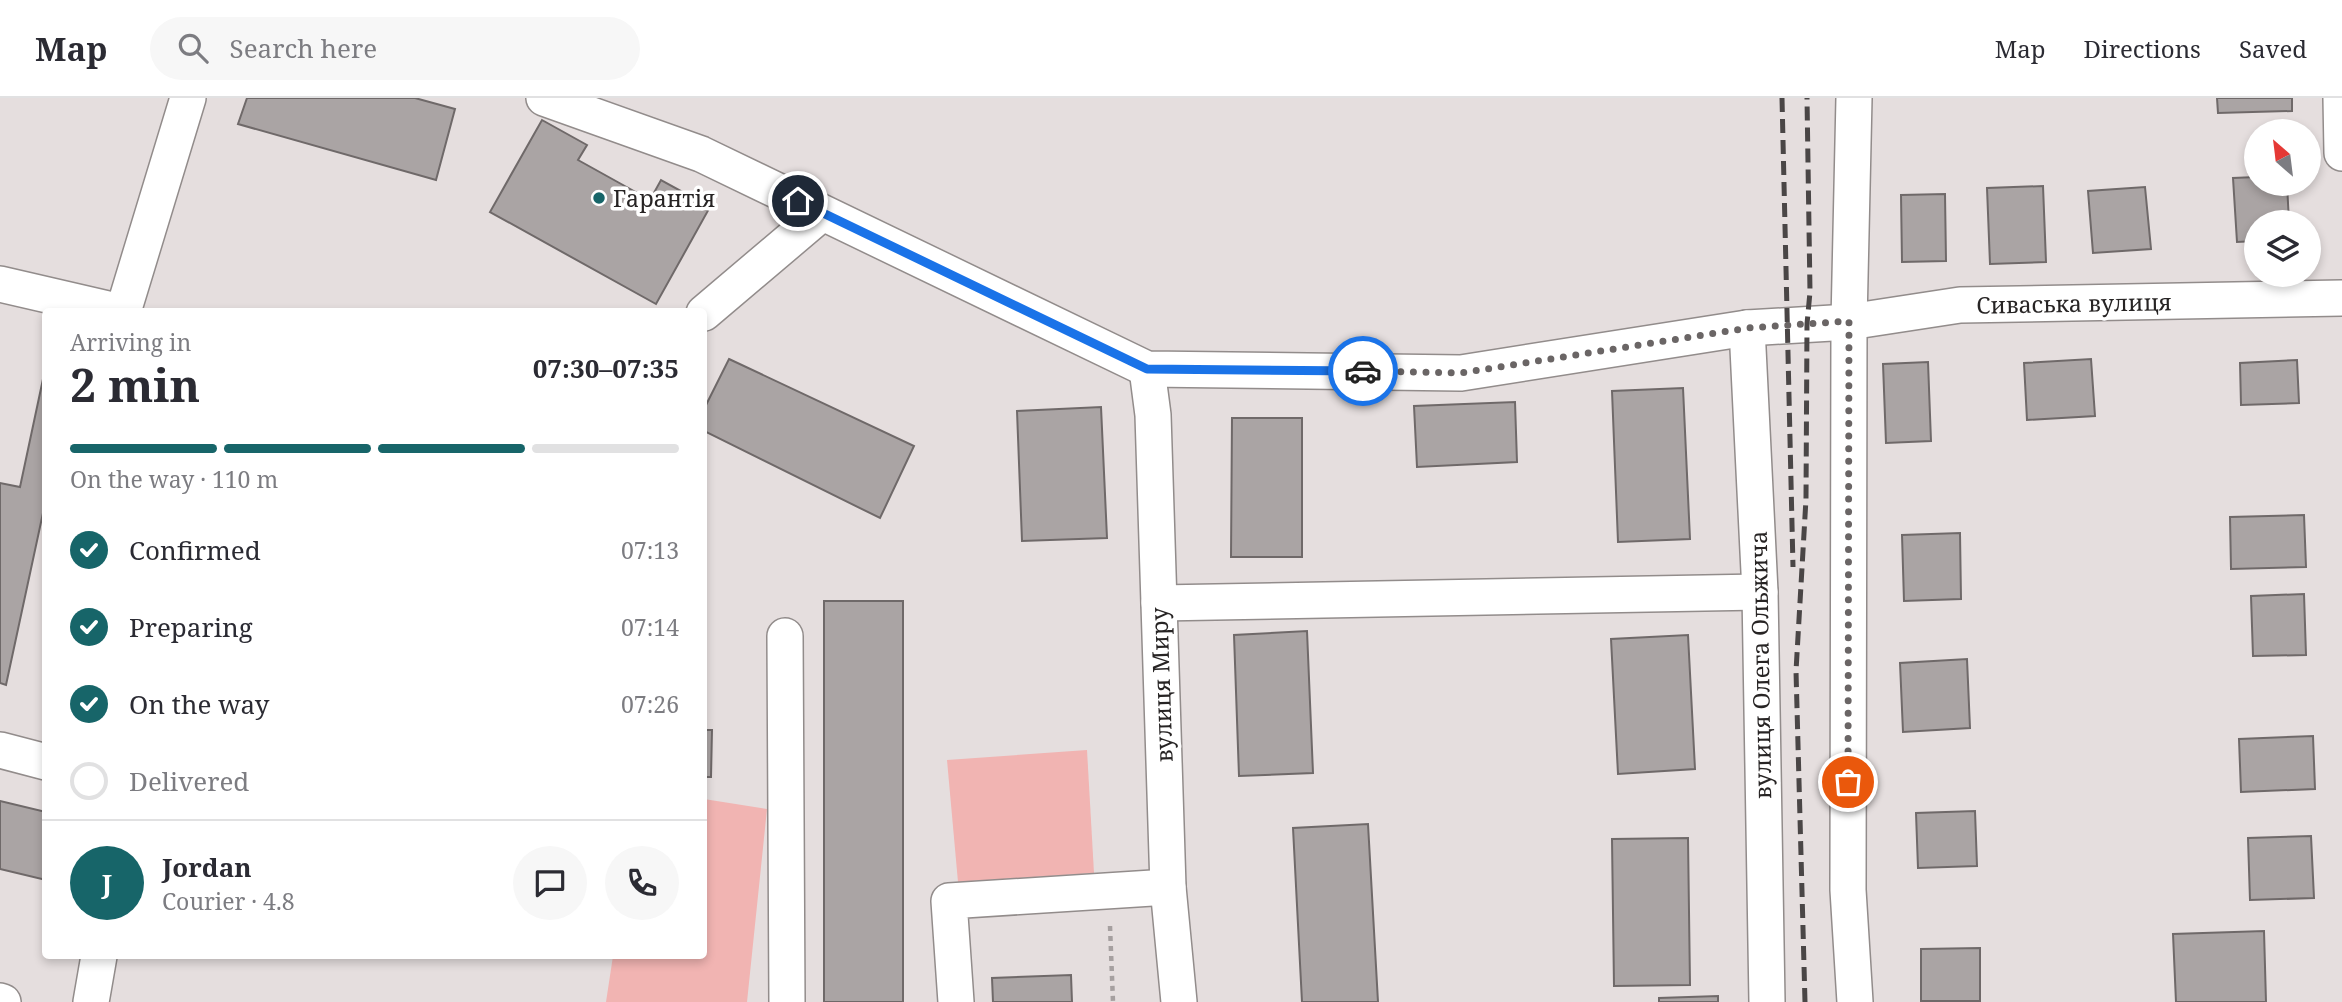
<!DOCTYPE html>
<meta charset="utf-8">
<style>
body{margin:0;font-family:"Noto Serif",serif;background:#f7f7f7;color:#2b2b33;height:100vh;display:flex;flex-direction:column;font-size:26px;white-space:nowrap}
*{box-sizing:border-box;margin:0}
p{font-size:23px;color:#7c7c81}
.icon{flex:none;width:38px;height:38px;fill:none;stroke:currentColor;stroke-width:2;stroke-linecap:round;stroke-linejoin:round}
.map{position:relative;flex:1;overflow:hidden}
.side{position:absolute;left:42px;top:210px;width:665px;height:651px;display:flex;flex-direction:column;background:#fff;border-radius:7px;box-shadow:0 4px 10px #0003}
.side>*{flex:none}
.needle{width:46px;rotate:332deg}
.fabs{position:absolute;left:2244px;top:21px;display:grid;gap:14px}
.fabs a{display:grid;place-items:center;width:77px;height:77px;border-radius:50%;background:#fff;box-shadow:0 4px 10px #0003;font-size:35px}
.pin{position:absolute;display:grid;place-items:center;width:60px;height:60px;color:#fff;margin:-30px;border:4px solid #fff;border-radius:50%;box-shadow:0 2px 7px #0007}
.courier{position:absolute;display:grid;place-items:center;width:70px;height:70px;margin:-35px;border:5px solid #1a73e8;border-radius:50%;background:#fff;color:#222;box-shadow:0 2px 9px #0007}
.summary em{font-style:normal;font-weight:700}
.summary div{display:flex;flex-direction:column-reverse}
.summary{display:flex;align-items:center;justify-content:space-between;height:119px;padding:0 28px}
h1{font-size:46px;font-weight:700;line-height:52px}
.bar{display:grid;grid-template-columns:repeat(4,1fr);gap:10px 7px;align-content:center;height:84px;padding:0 28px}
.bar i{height:9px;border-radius:5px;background:#e1e1e2}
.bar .selected{background:#176569}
.bar p{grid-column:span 4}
.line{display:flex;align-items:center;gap:18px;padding:0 28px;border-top:2px solid #e1e1e2}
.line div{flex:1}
.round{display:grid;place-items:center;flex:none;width:74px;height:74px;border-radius:37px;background:#f7f7f7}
ol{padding:0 28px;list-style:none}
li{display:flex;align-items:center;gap:21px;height:77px}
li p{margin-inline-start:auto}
li .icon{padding:7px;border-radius:50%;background:#176569;color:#fff;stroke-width:4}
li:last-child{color:#7c7c81}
li i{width:38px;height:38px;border:4px solid #e1e1e2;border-radius:50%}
header{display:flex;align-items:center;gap:42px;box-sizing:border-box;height:98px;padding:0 35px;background:#fff;border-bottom:2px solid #e1e1e2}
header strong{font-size:33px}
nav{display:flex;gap:38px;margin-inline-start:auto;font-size:24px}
.search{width:490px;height:63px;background:#f7f7f7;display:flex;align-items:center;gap:18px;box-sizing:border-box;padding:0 24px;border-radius:38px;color:#7c7c81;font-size:26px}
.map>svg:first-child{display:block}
</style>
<header>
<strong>Map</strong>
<div class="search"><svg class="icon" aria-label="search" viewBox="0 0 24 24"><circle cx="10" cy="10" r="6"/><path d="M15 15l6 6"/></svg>Search here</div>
<nav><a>Map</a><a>Directions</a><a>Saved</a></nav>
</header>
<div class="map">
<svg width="2342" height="904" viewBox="0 0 2342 904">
<rect width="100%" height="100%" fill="#e5dede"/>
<!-- green -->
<g fill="#f1b4b2">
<path d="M 1087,652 L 1094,775 L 958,784 L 947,662 Z"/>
<path d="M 704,701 L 767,711 L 747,904 L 606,904 L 613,858 L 704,858 Z"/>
</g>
<!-- building -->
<g fill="#aaa4a4" stroke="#6f6969" stroke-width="2">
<path d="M 247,0 L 415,0 L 455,11 L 436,82 L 238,26 Z"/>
<path d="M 2217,0 L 2292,0 L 2292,13 L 2218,15 Z"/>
<path d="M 542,22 L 587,47 L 578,62 L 650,102 L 661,82 L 710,109 L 656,206 L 490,114 Z"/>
<path d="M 2256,79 L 2256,86 L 2287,86 L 2289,124 L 2256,124 L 2256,143 L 2237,144 L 2233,80 Z"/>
<path d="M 2043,88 L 2046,164 L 1990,166 L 1987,90 Z"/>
<path d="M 2145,89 L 2151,151 L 2093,155 L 2088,93 Z"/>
<path d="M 1945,96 L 1946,163 L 1902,164 L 1901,97 Z"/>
<path d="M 729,261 L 914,348 L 880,420 L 704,333 L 704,311 Z"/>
<path d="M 2091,261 L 2095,318 L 2027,322 L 2024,265 Z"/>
<path d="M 2297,262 L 2299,305 L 2241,307 L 2240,265 Z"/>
<path d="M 1928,264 L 1931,343 L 1886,345 L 1883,266 Z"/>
<path d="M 46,267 L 46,401 L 6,587 L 0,585 L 0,385 L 20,389 Z"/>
<path d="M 1683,290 L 1690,441 L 1618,444 L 1612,293 Z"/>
<path d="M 1515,304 L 1517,364 L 1417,369 L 1414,308 Z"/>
<path d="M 1101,309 L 1107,440 L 1022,443 L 1017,313 Z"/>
<path d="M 1232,320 L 1302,320 L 1302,459 L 1231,459 Z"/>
<path d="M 2304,417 L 2306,469 L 2231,471 L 2230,419 Z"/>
<path d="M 1960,435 L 1961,501 L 1904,503 L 1902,437 Z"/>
<path d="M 2304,496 L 2306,557 L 2253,558 L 2251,498 Z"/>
<rect x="824" y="503" width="79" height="401"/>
<path d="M 1307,533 L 1313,675 L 1239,678 L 1234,537 Z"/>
<path d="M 1688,537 L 1695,671 L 1618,676 L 1611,541 Z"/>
<path d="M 1967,561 L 1970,630 L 1903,634 L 1900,565 Z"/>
<path d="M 704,632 L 712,632 L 711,679 L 704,679 Z"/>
<path d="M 2313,638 L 2315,691 L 2241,694 L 2239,641 Z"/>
<path d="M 0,703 L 46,714 L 46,782 L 0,771 Z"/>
<path d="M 1975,713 L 1977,768 L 1918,770 L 1916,715 Z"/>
<path d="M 1368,726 L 1378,904 L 1302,904 L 1293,730 Z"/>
<path d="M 2311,738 L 2314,800 L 2250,802 L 2248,740 Z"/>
<path d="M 1688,740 L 1690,887 L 1614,888 L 1612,741 Z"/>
<path d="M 2264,833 L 2266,904 L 2176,904 L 2173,836 Z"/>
<path d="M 1980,850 L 1980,903 L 1921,903 L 1921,851 Z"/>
<path d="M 1071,877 L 1072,904 L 993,904 L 992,880 Z"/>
<path d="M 1718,898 L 1718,904 L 1659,904 L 1659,900 Z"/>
</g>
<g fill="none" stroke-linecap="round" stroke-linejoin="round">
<defs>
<g id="minor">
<path d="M 544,0 L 701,56 L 1147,271 L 1461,275 L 1747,230 L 1849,224 L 1960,207 L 2342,200"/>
<path d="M 1854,0 L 1849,224 L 1848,792 L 1855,904"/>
<path d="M 2341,0 L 2342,55"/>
<path d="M 0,186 L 121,214"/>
<path d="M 123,214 L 188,0"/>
<path d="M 704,215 L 822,115"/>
<path d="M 1747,230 L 1760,494 L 1767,904"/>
<path d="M 1147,271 L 1153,317 L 1168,789 L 1179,904"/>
<path d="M 1159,505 L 1760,494"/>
<path d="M 785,538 L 787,904"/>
<path d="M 0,652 L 46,664"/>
<path d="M 0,903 L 3,904"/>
<path d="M 91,904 L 99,858"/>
<path d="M 956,904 L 949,803 L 1168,789"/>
</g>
</defs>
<!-- minor casing -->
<use href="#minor" stroke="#928c8b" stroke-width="38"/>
<!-- path -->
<path stroke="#a6a0a0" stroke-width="4.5" stroke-dasharray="5 5" stroke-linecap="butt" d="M 1110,828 L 1113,904"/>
<!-- minor -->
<use href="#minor" stroke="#fff" stroke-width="35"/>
<!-- rail -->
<g stroke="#4a4646" stroke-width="5" stroke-dasharray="14 7" stroke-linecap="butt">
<path d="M 1782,0 L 1793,469"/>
<path d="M 1805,904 L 1796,573 L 1806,401 L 1807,226 L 1810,194 L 1807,0"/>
</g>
</g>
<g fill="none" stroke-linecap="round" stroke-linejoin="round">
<!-- done -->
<path stroke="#6a6565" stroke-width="7" stroke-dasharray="0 12.6" d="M 1363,273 L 1461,275 L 1748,230 L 1849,223 L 1848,684"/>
<!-- route -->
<path stroke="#1a73e8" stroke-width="9" d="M 798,103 L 1147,271 L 1363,273"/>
</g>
<!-- markers -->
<circle fill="#176569" stroke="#fff" stroke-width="2.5" cx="599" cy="100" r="7"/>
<g text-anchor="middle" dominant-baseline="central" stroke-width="7" stroke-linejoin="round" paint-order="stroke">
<!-- poi labels -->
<g font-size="23" fill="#272424" stroke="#fff" text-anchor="start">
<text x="613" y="100">Гарантія</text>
</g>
<!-- street labels -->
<g font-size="23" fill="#272424" stroke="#fff">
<text transform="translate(2074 205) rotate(-1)">Сиваська вулиця</text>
<text transform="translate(1760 567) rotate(-91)">вулиця Олега Ольжича</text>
<text transform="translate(1161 587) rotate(-92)">вулиця Миру</text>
</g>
</g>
</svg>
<div class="fabs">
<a><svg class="needle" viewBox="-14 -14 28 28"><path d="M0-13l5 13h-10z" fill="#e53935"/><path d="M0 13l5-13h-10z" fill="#7c7c81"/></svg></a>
<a><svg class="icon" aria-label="layers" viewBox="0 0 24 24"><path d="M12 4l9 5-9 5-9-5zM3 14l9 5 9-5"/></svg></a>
</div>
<div class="pin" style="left:1848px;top:684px;background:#ea580c"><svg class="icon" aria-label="bag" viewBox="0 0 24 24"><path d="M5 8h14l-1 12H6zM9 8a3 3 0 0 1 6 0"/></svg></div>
<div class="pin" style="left:798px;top:103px;background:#1f2937"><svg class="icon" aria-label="home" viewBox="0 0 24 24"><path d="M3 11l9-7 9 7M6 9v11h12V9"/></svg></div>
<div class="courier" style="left:1363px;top:273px"><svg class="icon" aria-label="car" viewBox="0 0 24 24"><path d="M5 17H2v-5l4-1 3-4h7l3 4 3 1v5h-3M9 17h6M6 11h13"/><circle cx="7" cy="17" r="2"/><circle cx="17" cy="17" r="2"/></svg></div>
<section class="side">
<div class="summary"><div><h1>2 min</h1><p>Arriving in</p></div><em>07:30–07:35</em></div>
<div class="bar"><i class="selected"></i><i class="selected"></i><i class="selected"></i><i></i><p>On the way · 110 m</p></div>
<ol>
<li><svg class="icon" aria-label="check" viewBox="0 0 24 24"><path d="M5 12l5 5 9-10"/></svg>Confirmed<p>07:13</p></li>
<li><svg class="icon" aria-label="check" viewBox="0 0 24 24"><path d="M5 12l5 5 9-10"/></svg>Preparing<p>07:14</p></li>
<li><svg class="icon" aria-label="check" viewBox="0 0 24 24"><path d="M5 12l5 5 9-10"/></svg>On the way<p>07:26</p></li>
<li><i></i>Delivered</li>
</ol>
<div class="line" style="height:126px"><b class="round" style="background:#176569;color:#fff">J</b><div><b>Jordan</b><p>Courier · 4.8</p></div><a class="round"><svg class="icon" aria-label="chat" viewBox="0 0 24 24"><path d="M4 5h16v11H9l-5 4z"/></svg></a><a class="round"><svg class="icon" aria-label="phone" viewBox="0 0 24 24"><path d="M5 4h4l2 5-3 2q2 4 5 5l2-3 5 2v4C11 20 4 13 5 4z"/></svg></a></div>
</section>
</div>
